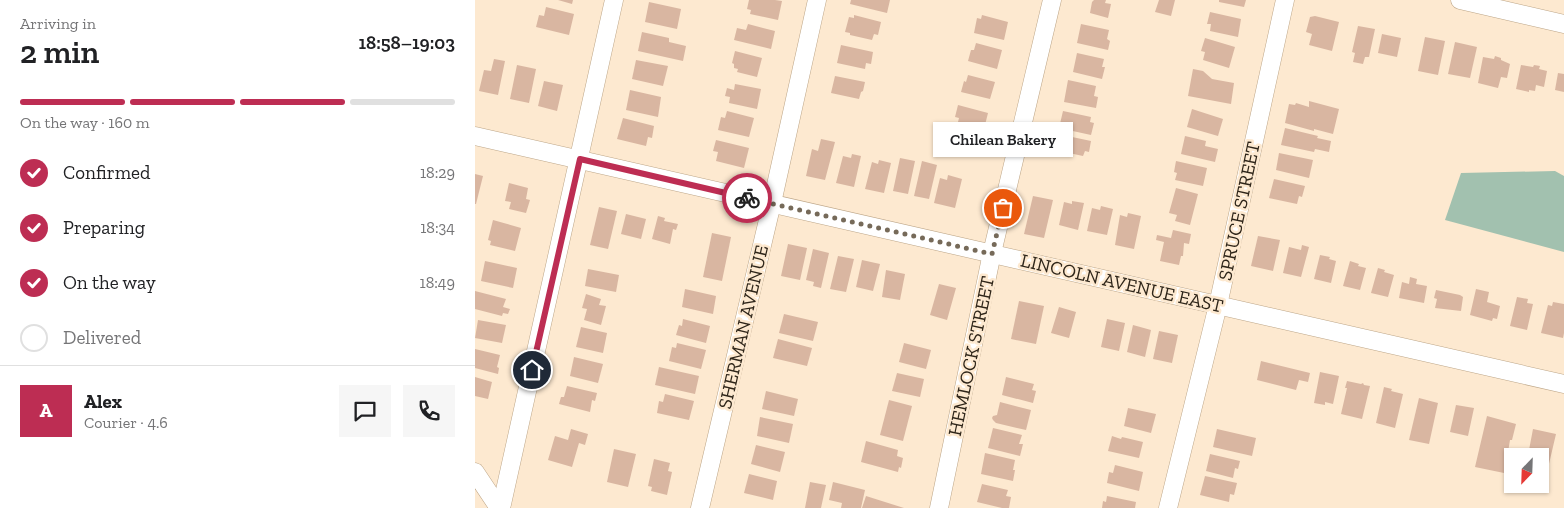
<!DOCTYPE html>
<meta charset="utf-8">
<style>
body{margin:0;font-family:"Zilla Slab",serif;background:#f6f6f6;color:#202124;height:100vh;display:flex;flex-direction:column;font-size:19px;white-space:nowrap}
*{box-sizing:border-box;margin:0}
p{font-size:16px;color:#757577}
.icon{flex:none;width:28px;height:28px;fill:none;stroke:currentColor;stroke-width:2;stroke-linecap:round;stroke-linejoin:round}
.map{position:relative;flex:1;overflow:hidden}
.sheet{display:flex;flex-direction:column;background:#fff;width:475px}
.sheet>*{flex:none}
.needle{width:32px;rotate:203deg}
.fabs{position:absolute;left:1029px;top:448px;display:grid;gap:10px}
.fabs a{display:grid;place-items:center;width:45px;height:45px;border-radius:0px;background:#fff;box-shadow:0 1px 4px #0004;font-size:25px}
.pin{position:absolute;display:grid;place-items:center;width:42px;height:42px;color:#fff;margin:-21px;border:2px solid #fff;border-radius:50%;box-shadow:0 1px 5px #0007}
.courier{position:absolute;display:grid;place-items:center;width:50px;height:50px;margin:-25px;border:4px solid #bd2d53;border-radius:50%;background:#fff;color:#222;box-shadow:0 1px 6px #0007}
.bubble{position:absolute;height:35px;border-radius:0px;background:#fff;box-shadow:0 1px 4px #0004;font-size:16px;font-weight:600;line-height:35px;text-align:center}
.summary em{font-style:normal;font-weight:600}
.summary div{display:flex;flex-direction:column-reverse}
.summary{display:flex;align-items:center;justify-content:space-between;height:85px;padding:0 20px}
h1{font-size:32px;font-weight:600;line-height:38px}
.bar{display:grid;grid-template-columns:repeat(4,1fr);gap:8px 5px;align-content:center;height:60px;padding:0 20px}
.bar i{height:6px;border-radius:4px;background:#e0e0e0}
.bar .current{background:#bd2d53}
.bar p{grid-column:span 4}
.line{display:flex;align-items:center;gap:12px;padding:0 20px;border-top:1px solid #e0e0e0}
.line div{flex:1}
.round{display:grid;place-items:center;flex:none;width:52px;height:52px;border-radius:0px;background:#f6f6f6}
ol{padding:0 20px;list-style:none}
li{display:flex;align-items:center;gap:15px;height:55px}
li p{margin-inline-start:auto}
li .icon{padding:5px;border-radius:50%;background:#bd2d53;color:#fff;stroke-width:4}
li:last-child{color:#757577}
li i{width:28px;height:28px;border:2px solid #e0e0e0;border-radius:50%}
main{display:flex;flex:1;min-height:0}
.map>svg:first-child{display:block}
</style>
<main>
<section class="sheet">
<div class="summary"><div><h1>2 min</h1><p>Arriving in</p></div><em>18:58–19:03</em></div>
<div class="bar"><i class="current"></i><i class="current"></i><i class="current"></i><i></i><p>On the way · 160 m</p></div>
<ol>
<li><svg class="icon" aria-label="check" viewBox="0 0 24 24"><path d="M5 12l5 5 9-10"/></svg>Confirmed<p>18:29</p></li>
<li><svg class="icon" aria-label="check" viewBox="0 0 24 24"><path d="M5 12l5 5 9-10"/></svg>Preparing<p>18:34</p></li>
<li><svg class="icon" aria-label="check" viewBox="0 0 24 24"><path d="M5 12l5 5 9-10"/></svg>On the way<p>18:49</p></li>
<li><i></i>Delivered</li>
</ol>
<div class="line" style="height:90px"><b class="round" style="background:#bd2d53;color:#fff">A</b><div><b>Alex</b><p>Courier · 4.6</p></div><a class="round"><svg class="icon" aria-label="chat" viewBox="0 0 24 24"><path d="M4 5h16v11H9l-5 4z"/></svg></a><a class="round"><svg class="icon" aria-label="phone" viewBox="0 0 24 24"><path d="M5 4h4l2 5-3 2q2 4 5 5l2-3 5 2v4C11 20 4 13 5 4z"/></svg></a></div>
</section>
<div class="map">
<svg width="1089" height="508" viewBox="0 0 1089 508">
<rect width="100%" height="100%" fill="#fde9d0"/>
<!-- forest -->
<path fill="#a2c1af" d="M 1080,171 L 1089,176 L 1089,252 L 970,220 L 986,173 Z"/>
<!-- building -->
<g fill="#d9b6a1">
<path d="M 83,0 L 98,0 L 97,4 Z"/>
<path d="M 274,0 L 300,0 L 307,1 L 303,20 L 275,14 L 276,10 L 272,9 Z"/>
<path d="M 376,0 L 415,0 L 412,13 L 375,4 Z"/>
<path d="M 619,0 L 631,0 L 630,3 L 636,4 L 633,18 L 615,13 L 617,2 Z"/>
<path d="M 684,0 L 700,0 L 696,16 L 680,12 Z"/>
<path d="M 744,0 L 771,0 L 769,7 L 744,2 Z"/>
<path d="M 174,2 L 206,9 L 202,29 L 170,22 Z"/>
<path d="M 71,7 L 99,14 L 94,35 L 61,27 L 64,15 L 69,16 Z"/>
<path d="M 735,12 L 766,19 L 763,37 L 735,31 L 736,24 L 732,24 Z"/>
<path d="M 379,15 L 406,22 L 403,35 L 399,34 L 397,40 L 375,35 L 375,33 L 370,32 L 374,17 L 379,18 Z"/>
<path d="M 507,15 L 533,22 L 529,40 L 499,33 L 502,18 L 506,19 Z"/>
<path d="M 840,16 L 864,22 L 857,51 L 834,45 L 837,34 L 831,32 L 835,17 Z"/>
<path d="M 273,24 L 300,31 L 296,49 L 259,40 L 262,28 L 271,30 Z"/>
<path d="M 606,24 L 634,30 L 632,39 L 635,41 L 633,50 L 602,43 Z"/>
<path d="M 883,26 L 900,29 L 894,57 L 890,57 L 888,64 L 878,62 L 880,53 L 877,52 Z"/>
<path d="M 167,32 L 194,38 L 194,42 L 211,46 L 208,61 L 163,51 Z"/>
<path d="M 907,34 L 926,38 L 922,57 L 903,53 Z"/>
<path d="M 950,37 L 970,41 L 963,75 L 943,71 Z"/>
<path d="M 730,38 L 760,47 L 754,68 L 728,60 L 730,52 L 726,51 Z"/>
<path d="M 980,42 L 1002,47 L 995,78 L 973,74 Z"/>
<path d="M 501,43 L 527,50 L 522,69 L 493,61 L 496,50 L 499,50 Z"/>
<path d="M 366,45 L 398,52 L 396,64 L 391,63 L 390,69 L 362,63 Z"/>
<path d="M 260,51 L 287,58 L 282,77 L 262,72 L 263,69 L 259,68 L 259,64 L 257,63 Z"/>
<path d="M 602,53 L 629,59 L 627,67 L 630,67 L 627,79 L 598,72 Z"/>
<path d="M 1020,56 L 1026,58 L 1026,60 L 1035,64 L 1032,78 L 1026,77 L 1023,88 L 1003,83 L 1008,57 L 1019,59 Z"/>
<path d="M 19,59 L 30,61 L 23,95 L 4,91 L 9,70 L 16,71 Z"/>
<path d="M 161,60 L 193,66 L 188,86 L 157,79 Z"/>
<path d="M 42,65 L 61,69 L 54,103 L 35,99 Z"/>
<path d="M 1046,65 L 1058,67 L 1059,65 L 1065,66 L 1064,69 L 1072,71 L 1069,87 L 1061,85 L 1060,91 L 1054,90 L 1054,92 L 1041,89 Z"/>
<path d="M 718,69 L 728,71 L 737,79 L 759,83 L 756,104 L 713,96 Z"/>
<path d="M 1083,73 L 1089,74 L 1089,92 L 1080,90 Z"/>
<path d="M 493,75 L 520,82 L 515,99 L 486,92 L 489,81 L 491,82 Z"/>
<path d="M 360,76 L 390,82 L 388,91 L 386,92 L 384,99 L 356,93 Z"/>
<path d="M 593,80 L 621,86 L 619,96 L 623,97 L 621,108 L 589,102 Z"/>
<path d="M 69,81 L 88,85 L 82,111 L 63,106 Z"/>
<path d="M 260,84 L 286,89 L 282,109 L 254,103 L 255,97 L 250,96 L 252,88 L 259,90 Z"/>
<path d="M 155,90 L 186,97 L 183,117 L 151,110 Z"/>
<path d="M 834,101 L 864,109 L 858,134 L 839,129 L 839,131 L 810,123 L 814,104 L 820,105 L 821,103 L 834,107 Z"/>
<path d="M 483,105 L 513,113 L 508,133 L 482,126 L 484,118 L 480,117 Z"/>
<path d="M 717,109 L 748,119 L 743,136 L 712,127 Z"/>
<path d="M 252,111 L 279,118 L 274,137 L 243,130 L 246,117 L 250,118 Z"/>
<path d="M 588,111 L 616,117 L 615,122 L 619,123 L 616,135 L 584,128 Z"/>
<path d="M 148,118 L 179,126 L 177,138 L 173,137 L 171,146 L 142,139 Z"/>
<path d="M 810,128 L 843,136 L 842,138 L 856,141 L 854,152 L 840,149 L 839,152 L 806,145 Z"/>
<path d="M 583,134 L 616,141 L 614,152 L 610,151 L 608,156 L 580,150 Z"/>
<path d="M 710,136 L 731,141 L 730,146 L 743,149 L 740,162 L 706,154 Z"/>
<path d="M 346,139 L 360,142 L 350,180 L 331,176 L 337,149 L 343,151 Z"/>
<path d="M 241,140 L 274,148 L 269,168 L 241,161 L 243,152 L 238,151 Z"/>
<path d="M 804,153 L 838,160 L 834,178 L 801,170 Z"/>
<path d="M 377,154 L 386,156 L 379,187 L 361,183 L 368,156 L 376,158 Z"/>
<path d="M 425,158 L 440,161 L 433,194 L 418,191 Z"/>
<path d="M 404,160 L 416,163 L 409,193 L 390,189 L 397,162 L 403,164 Z"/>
<path d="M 447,161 L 462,165 L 454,199 L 439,196 Z"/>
<path d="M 701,161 L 732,168 L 728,186 L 700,180 L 702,173 L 699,172 Z"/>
<path d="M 0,174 L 8,176 L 1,204 L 0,204 Z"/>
<path d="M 473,175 L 487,179 L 480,208 L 459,203 L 465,178 L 472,180 Z"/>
<path d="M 799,179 L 830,186 L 827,197 L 824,196 L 822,204 L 794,198 Z"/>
<path d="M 34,183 L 53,188 L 51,199 L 55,200 L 51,213 L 34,209 L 36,202 L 30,201 Z"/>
<path d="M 701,188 L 723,194 L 715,225 L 700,221 L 702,215 L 694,213 Z"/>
<path d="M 558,196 L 578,200 L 569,238 L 549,234 Z"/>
<path d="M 597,201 L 609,203 L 603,230 L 584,225 L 589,202 L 597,204 Z"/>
<path d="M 626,206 L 638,209 L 632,235 L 612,231 L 617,208 L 625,210 Z"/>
<path d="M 124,207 L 142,211 L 133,249 L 115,245 Z"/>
<path d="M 653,213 L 666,216 L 659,249 L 640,245 L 645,215 L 652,217 Z"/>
<path d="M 151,214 L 171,219 L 166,239 L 146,234 Z"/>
<path d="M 183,216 L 190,218 L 189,221 L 203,224 L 201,230 L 198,229 L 195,244 L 177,239 Z"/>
<path d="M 18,220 L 46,228 L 40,251 L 15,245 L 16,241 L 13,240 Z"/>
<path d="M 698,230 L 716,234 L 714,244 L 709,243 L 708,256 L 706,256 L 704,265 L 685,261 L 689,242 L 681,240 L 682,235 L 696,238 Z"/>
<path d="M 237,233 L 256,237 L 247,281 L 228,277 Z"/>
<path d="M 783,236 L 805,240 L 798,271 L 776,266 Z"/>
<path d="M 313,244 L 332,248 L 325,280 L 306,276 Z"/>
<path d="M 827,245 L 834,247 L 826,277 L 808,273 L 814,247 L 826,250 Z"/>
<path d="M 338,249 L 354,253 L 346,288 L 338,286 L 339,282 L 331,280 Z"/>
<path d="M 845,255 L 855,257 L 854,259 L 861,261 L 856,283 L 839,279 Z"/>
<path d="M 363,256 L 379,259 L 371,292 L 355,289 Z"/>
<path d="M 387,260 L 405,264 L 398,291 L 381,287 Z"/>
<path d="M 10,261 L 42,268 L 38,288 L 6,281 Z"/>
<path d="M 875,261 L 884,264 L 883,266 L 891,268 L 885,290 L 868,286 Z"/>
<path d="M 903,268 L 910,270 L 909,272 L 919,275 L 913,297 L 896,293 Z"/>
<path d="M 113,269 L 144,275 L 141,292 L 110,286 Z"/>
<path d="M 411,270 L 430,274 L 425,300 L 407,297 Z"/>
<path d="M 935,277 L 942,279 L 941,284 L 952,286 L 949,303 L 924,298 L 927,282 L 934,284 Z"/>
<path d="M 464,284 L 481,288 L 472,320 L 455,315 Z"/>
<path d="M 210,289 L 241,296 L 238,314 L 207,307 Z"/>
<path d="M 1001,289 L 1014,292 L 1012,302 L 1025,306 L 1022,319 L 1018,318 L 1017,321 L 995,315 Z"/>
<path d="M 961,290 L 985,295 L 988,297 L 986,311 L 960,308 L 962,299 L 959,298 Z"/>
<path d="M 0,291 L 31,299 L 28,307 L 35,309 L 33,314 L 28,313 L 27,316 L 0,309 Z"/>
<path d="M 111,294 L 126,299 L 124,305 L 131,306 L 126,325 L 109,320 L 112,309 L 107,308 Z"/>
<path d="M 1042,297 L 1053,299 L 1052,303 L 1058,304 L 1052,330 L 1035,326 Z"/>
<path d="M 544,301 L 569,306 L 561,344 L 536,339 Z"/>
<path d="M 1078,302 L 1089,304 L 1089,333 L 1088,338 L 1066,333 L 1073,305 L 1077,306 Z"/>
<path d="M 584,307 L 601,312 L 594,338 L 576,333 Z"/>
<path d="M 309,314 L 343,322 L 338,341 L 304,333 Z"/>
<path d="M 208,319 L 235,326 L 231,343 L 201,335 L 204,325 L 207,326 Z"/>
<path d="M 632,319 L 650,323 L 644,351 L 626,347 Z"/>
<path d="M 3,320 L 31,325 L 27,343 L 0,338 Z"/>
<path d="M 658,325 L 676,330 L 670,357 L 652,352 Z"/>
<path d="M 106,327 L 132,333 L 128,353 L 101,347 Z"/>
<path d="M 684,331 L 703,335 L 697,363 L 678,359 Z"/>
<path d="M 303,339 L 337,348 L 332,366 L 298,358 Z"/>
<path d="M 202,343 L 231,350 L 226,369 L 194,361 L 197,347 L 201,348 Z"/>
<path d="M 429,343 L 456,350 L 451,369 L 424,362 Z"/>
<path d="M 0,349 L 25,355 L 22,367 L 24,368 L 23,374 L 0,368 Z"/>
<path d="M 99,357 L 128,364 L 123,383 L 95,376 Z"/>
<path d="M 786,361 L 835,373 L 833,382 L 824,380 L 821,390 L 782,380 Z"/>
<path d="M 184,367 L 224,376 L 220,394 L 180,385 Z"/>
<path d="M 845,372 L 864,376 L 858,404 L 850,402 L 850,405 L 839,403 Z"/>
<path d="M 422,373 L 449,379 L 445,397 L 417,391 Z"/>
<path d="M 0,377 L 17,382 L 13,399 L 0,396 Z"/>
<path d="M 531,377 L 559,384 L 557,390 L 561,391 L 558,403 L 527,395 Z"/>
<path d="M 872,381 L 886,384 L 888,383 L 889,385 L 895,386 L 887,419 L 866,414 L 872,388 L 870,388 Z"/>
<path d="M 92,386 L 122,393 L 120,401 L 117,400 L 115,412 L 84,404 L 86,397 L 89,397 Z"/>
<path d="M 909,387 L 917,389 L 916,391 L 928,394 L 920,428 L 901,423 Z"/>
<path d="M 291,391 L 323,399 L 319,416 L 287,409 Z"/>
<path d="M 190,394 L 219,401 L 214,420 L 182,413 L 184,401 L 188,402 Z"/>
<path d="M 944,398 L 963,403 L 954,444 L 934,440 Z"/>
<path d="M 414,400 L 437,406 L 428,441 L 405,435 Z"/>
<path d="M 525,402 L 556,410 L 551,430 L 521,423 L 518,420 L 517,418 L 518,416 L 522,415 Z"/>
<path d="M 981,405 L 999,408 L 993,436 L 975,432 Z"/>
<path d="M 653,408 L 681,414 L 676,433 L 649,426 Z"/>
<path d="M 1012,416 L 1041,424 L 1037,440 L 1035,440 L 1033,452 L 1036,453 L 1033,467 L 1031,467 L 1029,473 L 1000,467 Z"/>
<path d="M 285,417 L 318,424 L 314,443 L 282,436 Z"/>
<path d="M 518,428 L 547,435 L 544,444 L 548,444 L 545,456 L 513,448 Z"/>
<path d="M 96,429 L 113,434 L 110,445 L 104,443 L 97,467 L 73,460 L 80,436 L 93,440 Z"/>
<path d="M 742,429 L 781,438 L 777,456 L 738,447 Z"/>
<path d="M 1058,429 L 1081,434 L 1073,468 L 1065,466 L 1065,456 L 1050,456 L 1052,450 L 1054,450 Z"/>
<path d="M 637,436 L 646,439 L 647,437 L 668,442 L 664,458 L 633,451 Z"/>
<path d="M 391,441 L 423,450 L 422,456 L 428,458 L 426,468 L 424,467 L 423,472 L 386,462 Z"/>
<path d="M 281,445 L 310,452 L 305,472 L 276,464 Z"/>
<path d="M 139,449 L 161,454 L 153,487 L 132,482 Z"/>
<path d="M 510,453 L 540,460 L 538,470 L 540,470 L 538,481 L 506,474 Z"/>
<path d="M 735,454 L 765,461 L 763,469 L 760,468 L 758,478 L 731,471 Z"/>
<path d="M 179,459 L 195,463 L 193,471 L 197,472 L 192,495 L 176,491 L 177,487 L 173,486 Z"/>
<path d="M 640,465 L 668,472 L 664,491 L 632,483 L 634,472 L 638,473 Z"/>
<path d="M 274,474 L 302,481 L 298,500 L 269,493 Z"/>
<path d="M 730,476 L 762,483 L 759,495 L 755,494 L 754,502 L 725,495 Z"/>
<path d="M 335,482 L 351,485 L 346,508 L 330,508 Z"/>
<path d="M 358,482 L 390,490 L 386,508 L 366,508 L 367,503 L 354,500 Z"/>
<path d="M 507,484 L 533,490 L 531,496 L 536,497 L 534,508 L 527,508 L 502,502 Z"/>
<path d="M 391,496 L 429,508 L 387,508 Z"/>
<path d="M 632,496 L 661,502 L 660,508 L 627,508 L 628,501 L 631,502 Z"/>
</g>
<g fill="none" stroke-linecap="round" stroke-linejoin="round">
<defs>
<g id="minor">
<path d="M 985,0 L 1089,24"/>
<path d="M 0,136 L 1089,384"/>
<path d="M 0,472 L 24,508"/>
<path d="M 27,504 L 139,0"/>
<path d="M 225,508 L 297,203 L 342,0"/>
<path d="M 464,508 L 517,253 L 577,0"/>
<path d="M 693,508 L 743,305 L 810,0"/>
</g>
</defs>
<!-- minor casing -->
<use href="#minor" stroke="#bca587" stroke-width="19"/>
<!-- minor -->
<use href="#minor" stroke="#fff" stroke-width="18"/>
</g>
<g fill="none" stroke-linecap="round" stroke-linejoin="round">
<!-- done -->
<path stroke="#766a59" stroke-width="5" stroke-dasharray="0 9" d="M 272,198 L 517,254 L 528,208"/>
<!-- route -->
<path stroke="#bd2d53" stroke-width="6" d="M 57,370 L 105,159 L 272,198"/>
</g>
<g text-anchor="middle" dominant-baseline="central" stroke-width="5" stroke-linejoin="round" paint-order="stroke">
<!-- street labels -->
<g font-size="19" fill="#2e2519" stroke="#fde9d0">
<text transform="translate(764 211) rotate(-78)">SPRUCE STREET</text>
<text transform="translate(647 283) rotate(13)">LINCOLN AVENUE EAST</text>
<text transform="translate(268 327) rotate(-77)">SHERMAN AVENUE</text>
<text transform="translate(496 356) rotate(-78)">HEMLOCK STREET</text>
</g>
</g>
</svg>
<div class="fabs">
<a><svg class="needle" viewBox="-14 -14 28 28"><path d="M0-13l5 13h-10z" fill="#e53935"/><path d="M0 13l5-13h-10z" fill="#757577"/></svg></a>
</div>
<div class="pin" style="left:528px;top:208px;background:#ea580c"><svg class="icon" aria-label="bag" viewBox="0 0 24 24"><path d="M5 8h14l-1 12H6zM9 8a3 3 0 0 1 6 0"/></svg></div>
<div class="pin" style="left:57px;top:370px;background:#1f2937"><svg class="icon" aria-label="home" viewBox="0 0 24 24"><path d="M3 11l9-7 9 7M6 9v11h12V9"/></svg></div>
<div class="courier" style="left:272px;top:198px"><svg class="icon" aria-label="bike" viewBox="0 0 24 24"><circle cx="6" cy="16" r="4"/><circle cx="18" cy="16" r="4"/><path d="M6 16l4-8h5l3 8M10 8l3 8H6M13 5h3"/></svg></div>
<div class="bubble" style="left:458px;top:122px;width:140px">Chilean Bakery</div>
</div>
</main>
